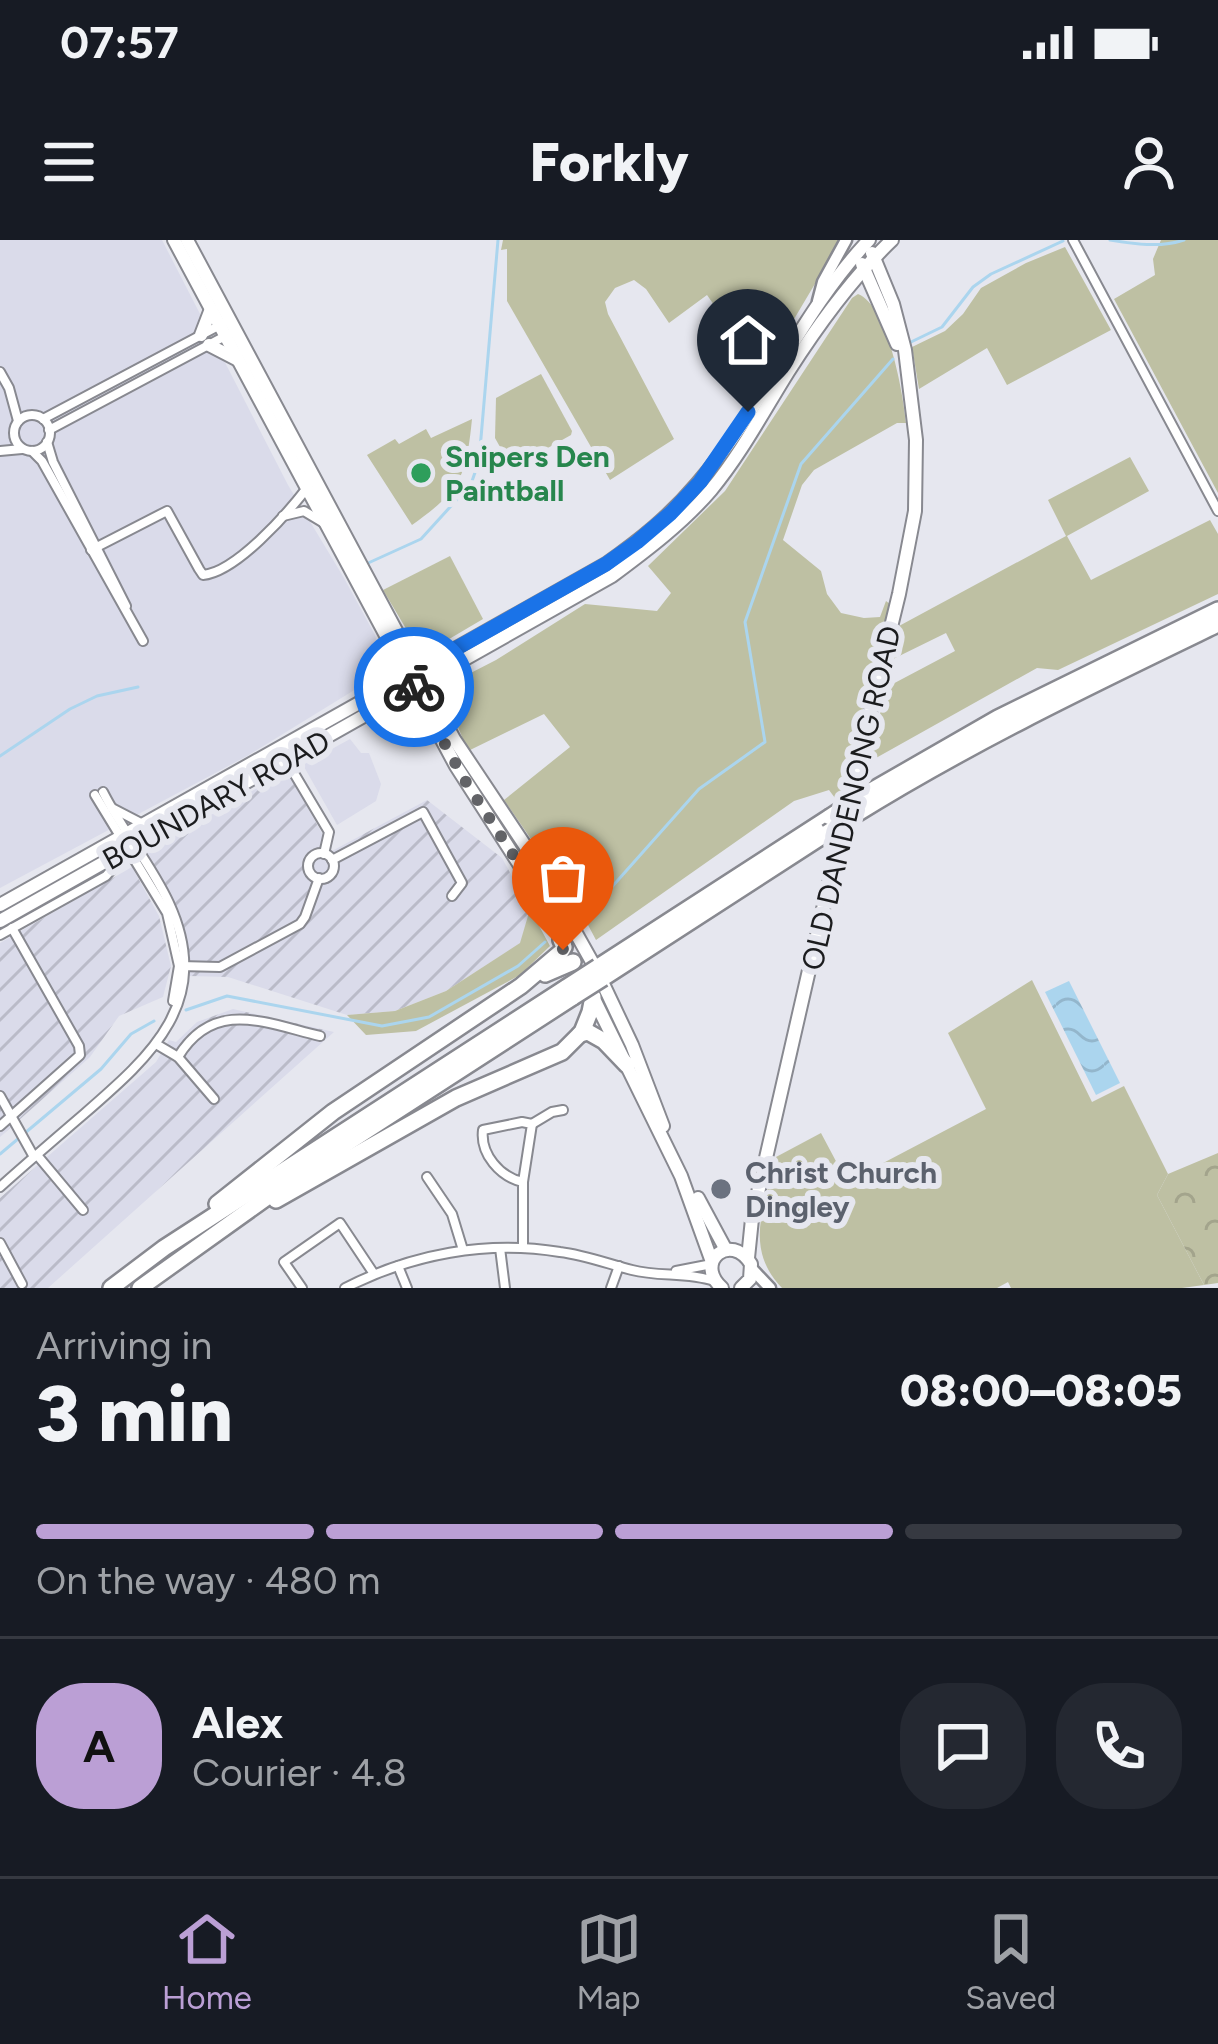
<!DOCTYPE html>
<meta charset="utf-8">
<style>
body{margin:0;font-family:Figtree,sans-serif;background:#242831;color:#f1f3f6;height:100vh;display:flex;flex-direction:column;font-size:45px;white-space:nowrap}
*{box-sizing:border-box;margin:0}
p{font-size:39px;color:#9ea1a6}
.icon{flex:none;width:66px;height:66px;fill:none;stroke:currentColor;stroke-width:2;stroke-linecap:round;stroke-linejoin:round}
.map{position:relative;height:1048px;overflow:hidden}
.drawer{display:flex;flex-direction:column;background:#171b24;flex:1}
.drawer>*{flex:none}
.pin{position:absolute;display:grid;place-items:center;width:102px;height:102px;color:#fff;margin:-123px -51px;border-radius:50% 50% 50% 0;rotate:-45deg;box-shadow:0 0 12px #0007}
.pin .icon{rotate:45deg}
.courier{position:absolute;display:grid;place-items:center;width:120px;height:120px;margin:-60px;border:9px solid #1a73e8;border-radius:50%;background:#fff;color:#222;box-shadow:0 3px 15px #0007}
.head em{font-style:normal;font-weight:800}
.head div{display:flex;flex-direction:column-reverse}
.head{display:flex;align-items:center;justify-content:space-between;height:204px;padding:0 36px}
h1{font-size:78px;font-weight:800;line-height:90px}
.bar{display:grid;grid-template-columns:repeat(4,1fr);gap:18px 12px;align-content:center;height:144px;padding:0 36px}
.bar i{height:15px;border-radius:9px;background:#363941}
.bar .active{background:#bb9fd5}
.bar p{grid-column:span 4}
.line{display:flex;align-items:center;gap:30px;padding:0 36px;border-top:3px solid #363941}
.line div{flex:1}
.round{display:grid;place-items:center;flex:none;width:126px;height:126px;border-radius:48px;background:#242831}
.status{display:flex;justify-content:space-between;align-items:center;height:84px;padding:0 60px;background:#171b24;direction:ltr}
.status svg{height:33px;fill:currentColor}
header{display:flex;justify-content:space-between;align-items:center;height:156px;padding:0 36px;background:#171b24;font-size:54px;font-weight:800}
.tab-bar{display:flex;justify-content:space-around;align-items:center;height:168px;border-top:3px solid #363941;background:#171b24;font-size:33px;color:#9ea1a6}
.tab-bar a{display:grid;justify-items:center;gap:6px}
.tab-bar .active{color:#bb9fd5}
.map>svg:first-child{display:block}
</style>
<div class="status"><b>07:57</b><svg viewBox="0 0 49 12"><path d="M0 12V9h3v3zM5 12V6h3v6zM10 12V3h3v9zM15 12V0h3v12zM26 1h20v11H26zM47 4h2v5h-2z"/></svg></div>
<header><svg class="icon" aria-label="menu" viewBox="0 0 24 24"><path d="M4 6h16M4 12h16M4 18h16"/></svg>Forkly<svg class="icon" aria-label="person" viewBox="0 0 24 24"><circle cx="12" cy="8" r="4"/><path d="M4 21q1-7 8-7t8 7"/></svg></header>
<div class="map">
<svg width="1218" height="1048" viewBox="0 0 1218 1048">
<defs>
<pattern id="industrial-furrows" width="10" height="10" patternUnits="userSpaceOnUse" patternTransform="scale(3)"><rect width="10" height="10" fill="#dadbea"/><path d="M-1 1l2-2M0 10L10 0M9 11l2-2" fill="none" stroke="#babbc8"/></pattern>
<pattern id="park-crowns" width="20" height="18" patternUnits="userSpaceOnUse" patternTransform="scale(3)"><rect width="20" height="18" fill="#bec0a3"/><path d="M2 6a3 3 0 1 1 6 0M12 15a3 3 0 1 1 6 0" fill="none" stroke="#a3a48c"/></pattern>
<pattern id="water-waves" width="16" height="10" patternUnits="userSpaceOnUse" patternTransform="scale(3)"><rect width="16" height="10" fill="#abd5ee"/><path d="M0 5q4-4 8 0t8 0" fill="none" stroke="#93b6cc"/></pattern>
</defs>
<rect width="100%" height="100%" fill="#e6e7ef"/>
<!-- built -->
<g fill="#dadbea">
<path d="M 0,0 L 162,0 L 288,245 L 344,338 L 375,395 L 381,419 L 380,426 L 356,449 L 247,516 L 0,648 Z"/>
<path d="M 350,499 L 361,513 L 369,513 L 381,544 L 376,561 L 337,585 L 303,525 Z"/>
</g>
<!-- industrial -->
<g fill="url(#industrial-furrows)">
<path d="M 287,531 L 332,611 L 427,560 L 502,618 L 530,669 L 521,703 L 446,751 L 395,771 L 347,775 L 228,737 L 189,736 L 187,712 L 176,669 L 145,612 Z"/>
<path d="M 132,627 L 159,676 L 171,726 L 163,757 L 119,776 L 90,817 L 0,897 L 0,703 Z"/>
<path d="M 233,769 L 334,792 L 48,1048 L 0,1048 L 0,958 L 156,822 L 169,800 L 176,802 L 197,782 Z"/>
</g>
<!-- grass -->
<g fill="#bec0a3">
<path d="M 503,0 L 841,0 L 762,133 L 707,55 L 669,83 L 646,49 L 634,40 L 615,48 L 605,62 L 608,74 L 674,199 L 610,240 L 507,61 L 507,9 L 501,10 Z"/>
<path d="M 1161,0 L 1218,0 L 1218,253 L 1114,59 L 1155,35 L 1153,19 Z"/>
<path d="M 1065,7 L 1111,90 L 1007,145 L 987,108 L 919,149 L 912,107 L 945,91 L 963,74 L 981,48 L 1026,23 Z"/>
<path d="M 858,54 C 888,66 903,152 906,183 L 897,183 L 814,230 L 802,245 L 783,300 L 821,331 L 827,354 L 841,373 L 864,378 L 880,377 L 886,361 L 890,364 L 855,507 L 846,557 L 838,562 L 829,550 L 794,561 L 596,700 L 580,670 L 504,560 L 570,507 L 544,474 L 468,511 L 447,461 L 448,452 L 459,439 L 496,420 L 585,364 L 657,371 L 671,353 L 648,326 L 725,251 L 852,58 Z"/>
<path d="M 541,134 L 572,191 L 571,195 L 512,228 L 495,198 L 496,158 Z"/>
<path d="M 472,179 C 466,238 461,250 412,285 L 367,215 L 395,199 L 399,204 L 426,189 L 431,198 Z"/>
<path d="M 1130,217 L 1149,251 L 1067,296 L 1091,340 L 1210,280 L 1218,294 L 1218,354 L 1058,430 L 1037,428 L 867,523 L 887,447 L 955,411 L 946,393 L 891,420 L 899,386 L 1066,296 L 1048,260 Z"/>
<path d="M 450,316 L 483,379 L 439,405 L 421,409 L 411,397 L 383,350 Z"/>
<path d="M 530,669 L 550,706 L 520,735 L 416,791 L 366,795 L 347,775 L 395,771 L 446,751 L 520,703 Z"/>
<path d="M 1032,740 L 1092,862 L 1124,846 L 1168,934 L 1157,955 L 1204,1045 L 1182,1048 L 1011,1048 L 1008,1042 L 997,1048 L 782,1048 C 743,1008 765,965 776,917 L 821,893 L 847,942 L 986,869 L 948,793 Z"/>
</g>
<!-- park -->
<path fill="url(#park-crowns)" d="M 1218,913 L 1218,1043 L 1204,1045 L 1157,955 L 1168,934 Z"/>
<!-- water -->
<path fill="url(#water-waves)" d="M 1069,741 L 1120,843 L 1096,855 L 1045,752 Z"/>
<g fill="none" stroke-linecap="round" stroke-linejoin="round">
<!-- stream -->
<g stroke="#abd5ee" stroke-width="3">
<path d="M 1110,0 C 1134,4 1160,8 1184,0"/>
<path d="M 911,102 L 942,87 L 973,47 L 991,34 L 1063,1"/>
<path d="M 366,324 L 421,299 L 471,244 L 479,221 L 498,0"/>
<path d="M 0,516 L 70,469 L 97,456 L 138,447"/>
<path d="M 581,678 L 594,667 L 699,549 L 765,502 L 745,382 L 801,224 L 893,119"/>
<path d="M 186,770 L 227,756 L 382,786 L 429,777 L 518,726 L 545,702"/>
<path d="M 0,914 L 101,829 L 131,794 L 154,781"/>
</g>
<defs>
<g id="street">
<path d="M 1073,0 L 1218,271"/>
<path d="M 0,132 L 9,148 L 18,181"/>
<circle cx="32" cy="193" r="18"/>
<path d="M 43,179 L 222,84"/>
<path d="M 49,190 L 229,94"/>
<path d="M 47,202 L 53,222 L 126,366"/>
<path d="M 0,211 L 22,209"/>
<path d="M 32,211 L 42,221 L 143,401"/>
<path d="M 283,276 L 304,271 L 324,283"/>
<path d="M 91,310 L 167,271 L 199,329 L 203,335 C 236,332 287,274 307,248"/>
<path d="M 279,508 L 329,592 L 324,614"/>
<path d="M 95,555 L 167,673 L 179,726 L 173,761"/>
<path d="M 112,568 L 141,583"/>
<circle cx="321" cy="626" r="13"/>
<path d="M 332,620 L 423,572 L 462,643 L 452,656"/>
<path d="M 0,695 L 106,636 L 112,629 L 116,618"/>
<path d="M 180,726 L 220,727 L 300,684 L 305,677 L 319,638"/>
<path d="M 156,804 L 178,817 L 214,859"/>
<path d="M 178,817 C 214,758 265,783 320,796"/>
<path d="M 0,856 L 34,917"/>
<path d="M 532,884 L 552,872 L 563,870"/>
<path d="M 0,886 L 80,815 L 79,806 L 12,688"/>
<path d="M 37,915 L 83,970"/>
<path d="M 427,937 L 452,974 L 463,1010"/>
<path d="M 0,947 C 28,922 56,898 84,874 C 152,815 214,761 169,663 C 151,624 122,590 103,552"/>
<path d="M 0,1003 L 22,1044"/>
<path d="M 500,1008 L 505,1048"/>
<path d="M 523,1008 L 523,942 L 532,884 L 522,882 L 483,890 C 480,914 500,937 523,942"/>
<path d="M 398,1026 L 407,1048"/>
<path d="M 676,1031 L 712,1024"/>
<path d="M 302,1048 L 284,1022 L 340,983 L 374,1034"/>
<path d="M 345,1048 C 412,1014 486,1000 560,1012 C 585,1015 608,1024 632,1030 C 659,1037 687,1032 714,1041"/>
<path d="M 611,1048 L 619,1026"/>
</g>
<g id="secondary">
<path d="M 818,61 L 823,42 L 846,0"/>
<path d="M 752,1029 L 770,1048"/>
</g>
<g id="primary">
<path d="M 174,0 L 456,526 L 521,627 L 565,706"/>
<path d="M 187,0 L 454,499 L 536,622 L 596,729 L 632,805 L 663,886"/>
<path d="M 862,24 L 897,104"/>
<path d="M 201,95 L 211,69"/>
<path d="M 209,105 L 238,120"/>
<path d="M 362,460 C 368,443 386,430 395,414"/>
<path d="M 395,460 L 433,485"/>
<path d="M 436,465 L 445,446 L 461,426"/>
<path d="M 0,665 L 606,324 C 640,300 670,276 697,244 C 763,168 800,73 869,0"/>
<path d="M 0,681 L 612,336 C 647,310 683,283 711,250 C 741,214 763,172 788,132 C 818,85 851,39 892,0"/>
<path d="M 592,755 L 681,936 L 712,1022"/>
<path d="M 698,958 L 726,1010"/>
<path d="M 748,1018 L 752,979 L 837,608 L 899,354 L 915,271 L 916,200 L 905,110 L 893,64 L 872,13"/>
<path d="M 722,1048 C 693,1022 731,991 751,1024 L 750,1039 L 741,1048"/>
</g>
<g id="highway">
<path d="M 857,559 L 998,478 L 1218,370"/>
<path d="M 853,576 C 970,503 1094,444 1218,384"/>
<path d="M 598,727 L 830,577"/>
<path d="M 545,734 L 573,722"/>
<path d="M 603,738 L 827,593"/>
<path d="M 580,794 L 588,792 L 604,801 L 627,825"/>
<path d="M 276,960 L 456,858 L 562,812 L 582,792 L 590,772 L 593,757"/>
<path d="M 217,964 L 333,872 L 521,746 L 561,712 L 564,707 L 561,700"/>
<path d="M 111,1048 L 164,1008 L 567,747"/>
<path d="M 140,1048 L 301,933 L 573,757"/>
</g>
</defs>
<!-- street casing -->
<use href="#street" stroke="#888990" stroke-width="12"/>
<!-- secondary casing -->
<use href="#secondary" stroke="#888990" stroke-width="15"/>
<!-- primary casing -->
<use href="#primary" stroke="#888990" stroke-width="16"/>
<!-- highway casing -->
<use href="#highway" stroke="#888990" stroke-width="20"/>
<!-- street -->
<use href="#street" stroke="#fff" stroke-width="8"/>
<!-- secondary -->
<use href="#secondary" stroke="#fff" stroke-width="10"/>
<!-- primary -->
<use href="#primary" stroke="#fff" stroke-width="12"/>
<!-- highway -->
<use href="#highway" stroke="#fff" stroke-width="15"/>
<defs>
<g id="highway-bridge">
<path d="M 830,577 L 857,559"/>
<path d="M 827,593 L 853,576"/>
<path d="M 567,747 L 598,727"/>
<path d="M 573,757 L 603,738"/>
</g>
</defs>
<!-- highway-bridge casing -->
<use href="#highway-bridge" stroke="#888990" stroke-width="20" stroke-linecap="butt"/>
<!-- highway-bridge -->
<use href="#highway-bridge" stroke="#fff" stroke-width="15"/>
</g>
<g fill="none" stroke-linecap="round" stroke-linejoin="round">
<!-- done -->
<path stroke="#626367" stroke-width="12" stroke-dasharray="0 21.6" d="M 414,447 L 464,539 L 521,627 L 562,700 L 563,710"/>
<!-- route -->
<path stroke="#1a73e8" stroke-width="15" d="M 414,447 L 407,436 L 606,324 L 637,302 L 671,273 L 700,242 L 748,172"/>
</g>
<!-- markers -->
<circle fill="#2e9e5b" stroke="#e6e7ef" stroke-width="4.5" cx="421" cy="233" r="12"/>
<circle fill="#6b7280" stroke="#e6e7ef" stroke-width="4.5" cx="721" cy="949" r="12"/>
<g text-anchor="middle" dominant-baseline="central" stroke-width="12" stroke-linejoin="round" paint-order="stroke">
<!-- leisure labels -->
<g font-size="30" font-weight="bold" fill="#27864d" stroke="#e6e7ef" text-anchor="start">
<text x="445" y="216">Snipers Den<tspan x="445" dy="34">Paintball</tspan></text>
</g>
<!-- street labels -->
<g font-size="30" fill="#1b1c1e" stroke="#e6e7ef">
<text transform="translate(851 558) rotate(-77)">OLD DANDENONG ROAD</text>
<text transform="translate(216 560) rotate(-29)">BOUNDARY ROAD</text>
</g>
<!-- worship labels -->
<g font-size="30" font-weight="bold" fill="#5b616d" stroke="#e6e7ef" text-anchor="start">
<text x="745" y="932">Christ Church<tspan x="745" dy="34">Dingley</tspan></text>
</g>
</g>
</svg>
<div class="pin" style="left:563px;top:710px;background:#ea580c"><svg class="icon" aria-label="bag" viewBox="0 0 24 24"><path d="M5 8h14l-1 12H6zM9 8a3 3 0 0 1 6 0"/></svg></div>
<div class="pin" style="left:748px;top:172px;background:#1f2937"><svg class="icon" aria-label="home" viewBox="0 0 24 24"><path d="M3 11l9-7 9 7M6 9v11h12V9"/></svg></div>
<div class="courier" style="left:414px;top:447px"><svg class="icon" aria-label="bike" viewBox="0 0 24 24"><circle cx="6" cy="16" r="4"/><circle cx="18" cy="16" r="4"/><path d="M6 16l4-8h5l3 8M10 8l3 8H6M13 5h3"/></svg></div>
</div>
<section class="drawer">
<div class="head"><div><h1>3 min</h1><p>Arriving in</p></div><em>08:00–08:05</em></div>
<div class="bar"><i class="active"></i><i class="active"></i><i class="active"></i><i></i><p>On the way · 480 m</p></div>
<div class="line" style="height:216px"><b class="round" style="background:#bb9fd5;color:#111">A</b><div><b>Alex</b><p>Courier · 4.8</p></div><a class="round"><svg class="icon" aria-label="chat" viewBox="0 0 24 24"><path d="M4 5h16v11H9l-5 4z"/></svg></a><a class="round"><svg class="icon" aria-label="phone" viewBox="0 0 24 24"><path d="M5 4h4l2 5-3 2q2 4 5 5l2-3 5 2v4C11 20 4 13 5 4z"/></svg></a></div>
</section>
<nav class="tab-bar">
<a class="active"><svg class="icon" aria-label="home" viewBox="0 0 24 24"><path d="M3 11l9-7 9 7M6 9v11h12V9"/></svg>Home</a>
<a><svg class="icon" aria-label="map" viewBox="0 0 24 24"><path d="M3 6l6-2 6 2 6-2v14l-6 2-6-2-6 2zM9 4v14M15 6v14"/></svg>Map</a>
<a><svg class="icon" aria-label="saved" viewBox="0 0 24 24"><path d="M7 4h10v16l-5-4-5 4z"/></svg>Saved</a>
</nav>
